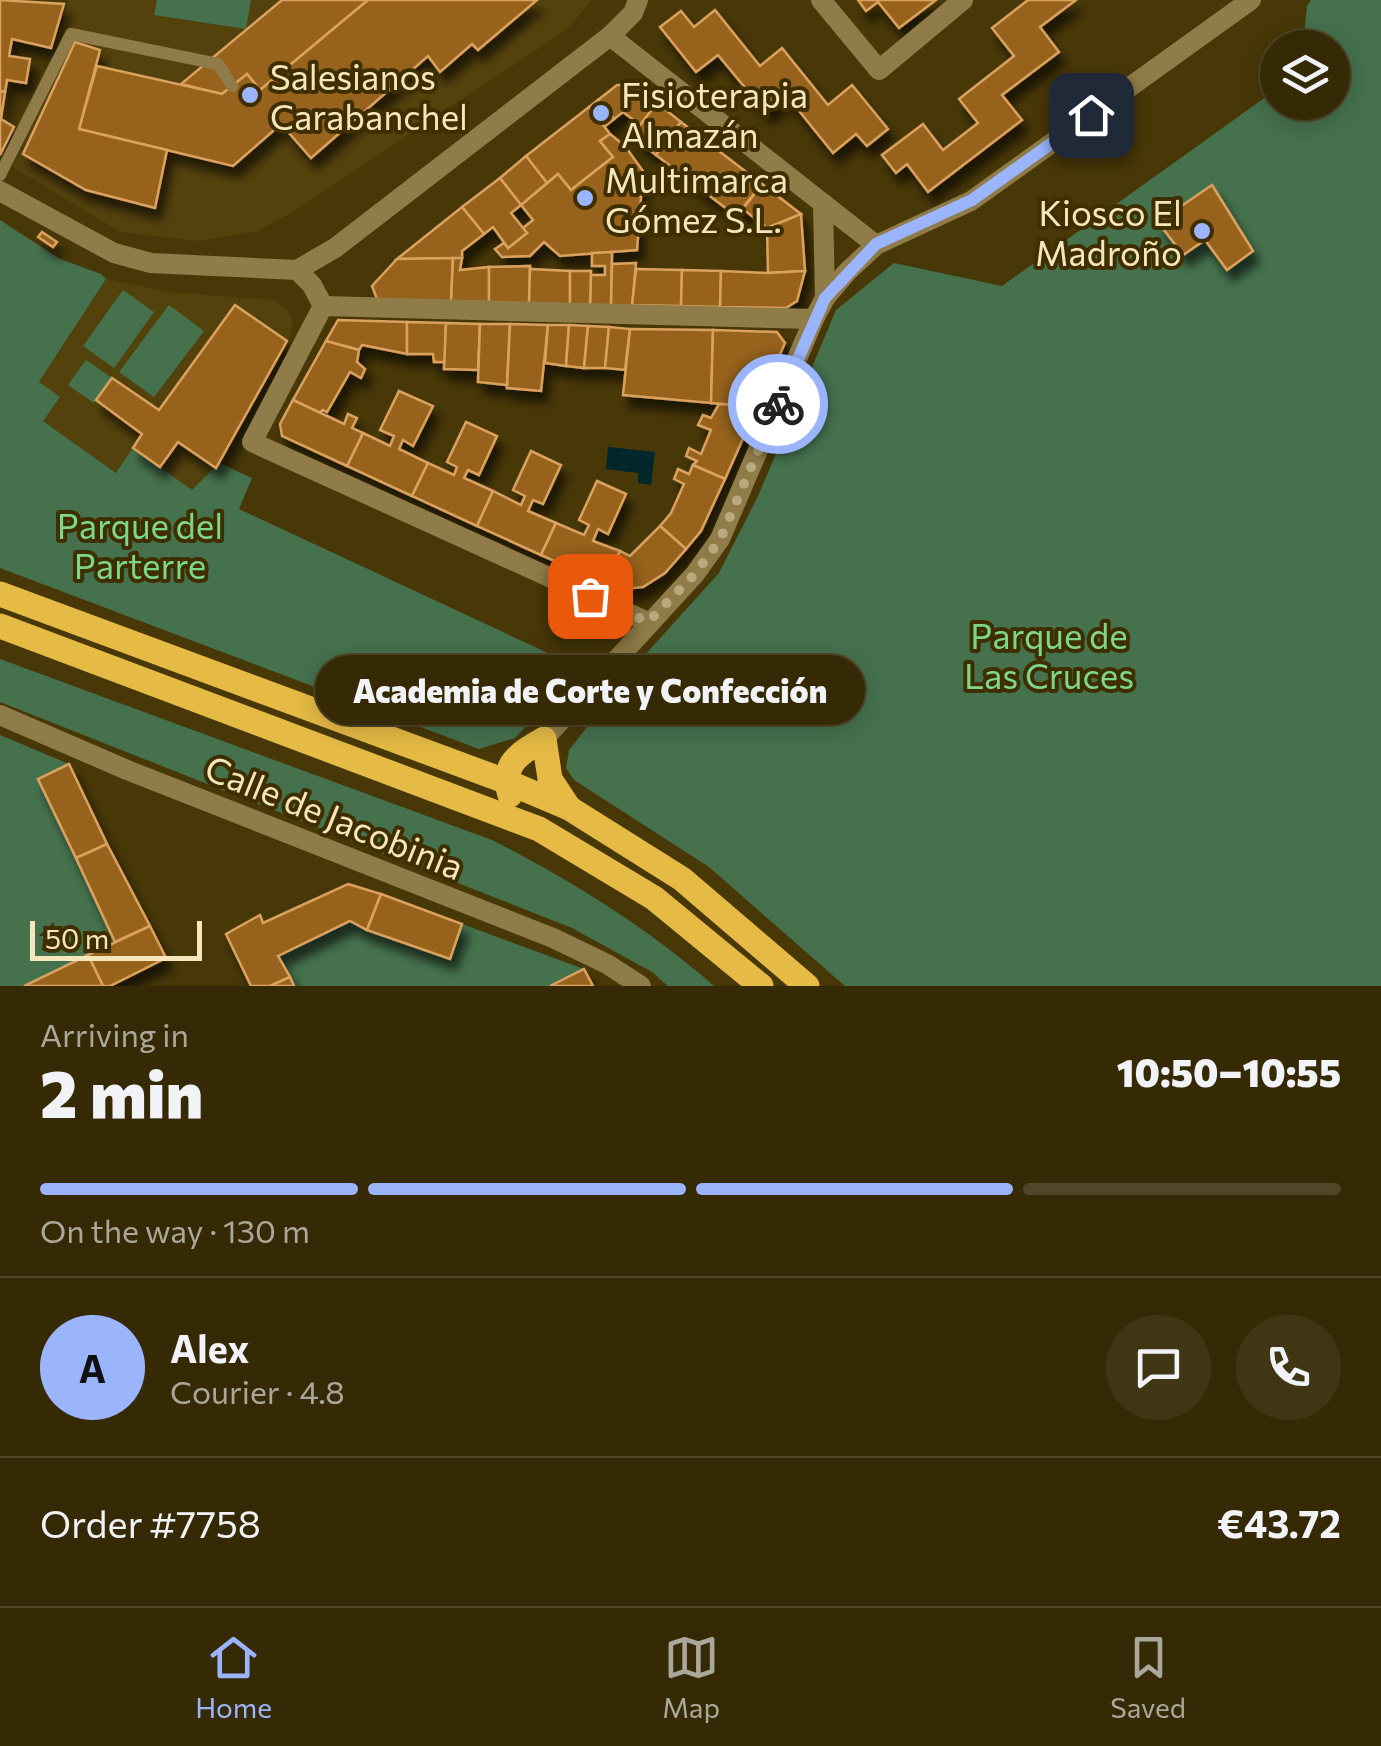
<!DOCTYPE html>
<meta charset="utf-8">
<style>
body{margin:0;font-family:Commissioner,sans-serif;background:#413614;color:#f1f3f6;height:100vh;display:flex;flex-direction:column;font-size:38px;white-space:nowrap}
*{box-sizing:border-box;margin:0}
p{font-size:32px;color:#aaa79b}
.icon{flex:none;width:55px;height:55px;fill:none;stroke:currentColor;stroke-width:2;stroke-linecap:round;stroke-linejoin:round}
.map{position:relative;height:986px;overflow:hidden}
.drawer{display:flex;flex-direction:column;background:#362a06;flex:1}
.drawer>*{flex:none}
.buttons{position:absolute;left:1260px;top:30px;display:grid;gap:20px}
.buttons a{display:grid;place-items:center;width:90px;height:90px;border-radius:50%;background:#362a06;box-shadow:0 5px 25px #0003,0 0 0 2px #504628;font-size:50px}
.scale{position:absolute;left:30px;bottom:25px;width:172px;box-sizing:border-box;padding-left:10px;border:5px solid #f6e6be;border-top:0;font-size:28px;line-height:35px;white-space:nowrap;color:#f6e6be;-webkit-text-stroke:8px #3e2e00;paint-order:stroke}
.pin{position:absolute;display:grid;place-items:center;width:85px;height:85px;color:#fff;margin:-42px;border-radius:20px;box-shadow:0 5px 15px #0006}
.courier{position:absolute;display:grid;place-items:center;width:100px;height:100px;margin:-50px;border:8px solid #9bb5fd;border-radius:50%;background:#fff;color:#222;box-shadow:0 2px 12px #0007}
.bubble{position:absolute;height:70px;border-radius:35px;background:#362a06;box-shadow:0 5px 25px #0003,0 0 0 2px #504628;font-size:32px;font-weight:800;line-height:70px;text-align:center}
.head em{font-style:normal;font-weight:800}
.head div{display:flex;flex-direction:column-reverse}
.head{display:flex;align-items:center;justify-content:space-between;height:170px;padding:0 40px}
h1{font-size:65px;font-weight:800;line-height:75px}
.bar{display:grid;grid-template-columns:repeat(4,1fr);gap:15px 10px;align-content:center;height:120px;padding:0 40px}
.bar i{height:12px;border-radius:8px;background:#504628}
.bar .selected{background:#9bb5fd}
.bar p{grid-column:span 4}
.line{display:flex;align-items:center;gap:25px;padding:0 40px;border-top:2px solid #504628}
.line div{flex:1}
.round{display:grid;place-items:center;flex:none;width:105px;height:105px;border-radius:52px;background:#413614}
.menu{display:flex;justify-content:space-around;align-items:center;height:140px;border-top:2px solid #504628;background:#362a06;font-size:28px;color:#aaa79b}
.menu a{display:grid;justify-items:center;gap:5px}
.menu .selected{color:#9bb5fd}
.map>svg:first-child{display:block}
</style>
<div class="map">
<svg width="1381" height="986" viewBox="0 0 1381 986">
<defs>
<filter id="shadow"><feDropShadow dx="6" dy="11" stdDeviation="5" flood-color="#0009"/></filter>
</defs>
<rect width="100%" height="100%" fill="#483808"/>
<!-- built -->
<g fill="#54420d">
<path d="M 69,0 L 591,0 L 569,28 L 290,214 L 255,232 L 196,241 L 120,232 L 0,159 L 49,62 Z"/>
<path d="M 106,279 L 168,292 L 274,300 L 289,312 L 293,323 L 291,334 L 216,468 L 192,490 L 116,473 L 43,420 L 39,383 Z"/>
</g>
<!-- green -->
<g fill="#45714d">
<path d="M 157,0 L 251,0 L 246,29 L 154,15 Z"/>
<path d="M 1311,0 L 1381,0 L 1381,986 L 845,986 L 709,867 L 574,780 L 566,768 L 569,750 L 635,666 L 719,573 L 759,494 L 836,310 L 894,263 L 1002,286 L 1277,89 L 1278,102 L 1332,102 L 1332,48 L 1303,47 L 1307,6 Z"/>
<path d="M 0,220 L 60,259 L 101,274 L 106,279 L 39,382 L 60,397 L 43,421 L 116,473 L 133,448 L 192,490 L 219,463 L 252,478 L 239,509 L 580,668 L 515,738 L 479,749 L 0,568 Z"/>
<path d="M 123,290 L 154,312 L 114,368 L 83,346 Z"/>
<path d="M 169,305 L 204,331 L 154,397 L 119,372 Z"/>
<path d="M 86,360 L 112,378 L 94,403 L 68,385 Z"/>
<path d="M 0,659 L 492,840 C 572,881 645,926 714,986 L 668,986 L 652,972 L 572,928 L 0,702 Z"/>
<path d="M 0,735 L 69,764 L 39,779 L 115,942 L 24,986 L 0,986 Z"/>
<path d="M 350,921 L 449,959 L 462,924 L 584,969 L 550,986 L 294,986 L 278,956 Z"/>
</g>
<!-- water -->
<path fill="#01262b" d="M 608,447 L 655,452 L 651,485 L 638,483 L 638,473 L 606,469 Z"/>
<!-- building -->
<g fill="#96621e" stroke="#dba15e" stroke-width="2.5" filter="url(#shadow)">
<path d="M 0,0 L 64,4 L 51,48 L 12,39 L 9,56 L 30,59 L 26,83 L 7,80 L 5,92 L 0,91 Z"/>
<path d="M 282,0 L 368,0 L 260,90 L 247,74 L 222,94 L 181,84 Z"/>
<path d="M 368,0 L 537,0 L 478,50 L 472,44 L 440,72 L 428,56 L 311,158 L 281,124 L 233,166 L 79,129 L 97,66 L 222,94 L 247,74 L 260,90 Z"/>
<path d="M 858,0 L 936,0 L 899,28 L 878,2 L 866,11 Z"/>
<path d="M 1028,0 L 1076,0 L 1040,27 L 1059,52 L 1002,95 L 1022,120 L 928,192 L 907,164 L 896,173 L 882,155 L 923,124 L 943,150 L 978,123 L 959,99 L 1014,56 L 992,28 Z"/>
<path d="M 715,10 L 760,66 L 782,48 L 828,105 L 852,85 L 888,129 L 867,146 L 856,134 L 833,153 L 787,96 L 766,113 L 718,55 L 696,72 L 660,27 L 681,11 L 694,27 Z"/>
<path d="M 75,42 L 100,50 L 79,129 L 167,150 L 155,208 L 86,190 L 23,154 Z"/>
<path d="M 617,85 L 632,85 L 657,103 L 640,125 L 623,112 L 614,119 L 598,100 Z"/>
<path d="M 0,91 L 5,92 L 1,119 L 14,127 L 0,155 Z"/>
<path d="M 598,100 L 614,119 L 604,127 L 589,107 Z"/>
<path d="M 657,103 L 681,122 L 656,155 L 632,136 Z"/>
<path d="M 589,107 L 610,134 L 600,141 L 613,157 L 571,190 L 558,174 L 547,183 L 526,156 Z"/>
<path d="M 681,122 L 762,184 L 736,216 L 656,155 Z"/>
<path d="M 610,134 L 625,146 L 643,171 L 637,250 L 560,256 L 544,242 L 530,256 L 502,257 L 495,249 L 504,243 L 508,248 L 527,233 L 523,228 L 533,220 L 521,205 L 558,174 L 571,190 L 613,157 L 600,141 Z"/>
<path d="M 526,156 L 547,183 L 521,205 L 500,178 Z"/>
<path d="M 500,178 L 521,205 L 511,213 L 527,233 L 508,248 L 493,227 L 484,234 L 462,207 Z"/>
<path d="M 762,184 L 801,214 L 767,228 L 743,209 Z"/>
<path d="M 1212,185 L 1253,251 L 1227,270 L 1205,240 L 1183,255 L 1158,222 Z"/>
<path d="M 462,207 L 484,234 L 462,251 L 462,258 L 397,259 Z"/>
<path d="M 801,214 L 805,271 L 768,273 L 767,228 Z"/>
<path d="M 42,232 L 57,242 L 53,247 L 38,237 Z"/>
<path d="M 612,252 L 611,306 L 590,305 L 591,275 L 605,275 L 605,266 L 592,266 L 592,253 Z"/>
<path d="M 453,258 L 451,302 L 377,299 L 372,286 L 397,259 Z"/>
<path d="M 453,258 L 462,258 L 460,270 L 489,267 L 489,303 L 451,302 Z"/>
<path d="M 636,263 L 632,307 L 611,306 L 612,264 Z"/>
<path d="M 530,266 L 529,304 L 489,303 L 489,267 Z"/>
<path d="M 530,269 L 570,271 L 570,305 L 529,304 Z"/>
<path d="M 636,269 L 682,270 L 681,306 L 632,305 Z"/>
<path d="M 682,270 L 721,271 L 720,307 L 681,306 Z"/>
<path d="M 570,271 L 591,271 L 590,305 L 570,305 Z"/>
<path d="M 721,271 L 768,273 L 805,271 L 797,301 L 786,308 L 720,307 Z"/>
<path d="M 235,305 L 287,341 L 216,468 L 178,442 L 160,467 L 133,448 L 142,434 L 96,400 L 112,378 L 159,410 Z"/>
<path d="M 338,320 L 407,322 L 407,354 L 362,345 L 359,350 L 326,341 Z"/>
<path d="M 407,322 L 446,323 L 445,362 L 434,362 L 433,354 L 407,354 Z"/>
<path d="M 446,323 L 480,324 L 478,370 L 444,369 Z"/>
<path d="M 480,324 L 510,324 L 507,385 L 478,382 Z"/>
<path d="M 510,324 L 548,325 L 541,391 L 507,388 Z"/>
<path d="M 548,325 L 569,325 L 566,366 L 545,363 Z"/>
<path d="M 569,325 L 588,326 L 584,368 L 566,366 Z"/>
<path d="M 588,326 L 609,327 L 605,368 L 584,368 Z"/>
<path d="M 609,327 L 630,329 L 625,370 L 605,368 Z"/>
<path d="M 630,329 L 713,330 L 711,403 L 623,395 Z"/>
<path d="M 713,330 L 777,332 L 785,343 L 757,407 L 711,403 Z"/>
<path d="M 326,341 L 359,350 L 357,362 L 365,369 L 361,378 L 350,372 L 327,412 L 323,410 L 319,413 L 293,400 Z"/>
<path d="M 399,391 L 433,406 L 413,446 L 403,440 L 399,449 L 428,463 L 412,496 L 347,466 L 363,433 L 390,446 L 394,436 L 380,430 Z"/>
<path d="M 293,400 L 344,424 L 348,414 L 357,418 L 352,428 L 363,433 L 347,466 L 282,436 L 280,424 Z"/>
<path d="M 719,404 L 757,407 L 725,479 L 693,465 L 697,461 L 686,456 L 689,448 L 701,454 L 711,430 L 698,425 L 703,415 L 711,418 Z"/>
<path d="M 466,422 L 497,436 L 479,475 L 468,470 L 464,478 L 493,491 L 477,526 L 412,496 L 428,463 L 454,475 L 457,467 L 447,462 Z"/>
<path d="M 531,451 L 561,465 L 543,504 L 533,500 L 528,511 L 556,523 L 541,555 L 477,526 L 493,491 L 521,505 L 525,496 L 513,490 Z"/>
<path d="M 693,465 L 725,479 L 701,531 L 686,549 L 660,526 L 671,513 L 684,484 L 674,479 L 678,469 L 689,474 Z"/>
<path d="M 597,481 L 626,494 L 608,534 L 598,529 L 593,541 L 620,551 L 605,583 L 541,555 L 556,523 L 584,535 L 589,525 L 579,520 Z"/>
<path d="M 660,526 L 686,549 L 665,573 L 643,587 L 624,589 L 605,583 L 620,551 L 630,556 Z"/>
<path d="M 69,764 L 107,844 L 76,858 L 38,779 Z"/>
<path d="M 107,844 L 150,926 L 115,942 L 76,858 Z"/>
<path d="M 348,884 L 381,894 L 367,930 L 350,921 L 278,956 L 290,977 L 270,986 L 251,986 L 226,934 L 260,915 L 263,923 Z"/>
<path d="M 381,894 L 462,924 L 450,959 L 367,930 Z"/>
<path d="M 150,926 L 166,958 L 110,986 L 103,986 L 88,955 Z"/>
<path d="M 88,955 L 103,986 L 24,986 Z"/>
<path d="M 584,969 L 593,986 L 550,986 Z"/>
<path d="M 290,977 L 294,986 L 270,986 Z"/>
</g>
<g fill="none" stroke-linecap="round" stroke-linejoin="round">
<!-- lane -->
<path stroke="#907c48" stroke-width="12" d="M 0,175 L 71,34 L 218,64 L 232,86"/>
<!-- street -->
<g stroke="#907c48" stroke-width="20">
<path d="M 821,0 L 879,70 L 963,0"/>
<path d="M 610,36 L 876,245"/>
<path d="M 0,191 L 114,253 L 151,263 L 297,270 L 335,248 L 610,36 L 633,13 L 638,0"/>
<path d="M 823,203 L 825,298"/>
<path d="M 297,270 L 312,285 L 323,306 L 252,442 L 648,622"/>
<path d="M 323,306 L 814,319"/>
<path d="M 0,715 L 127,770 L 553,938 L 607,964 L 641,986"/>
<path d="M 544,739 L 695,574 L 720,539 L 814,319 L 825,298 L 847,272 L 876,245 L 971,201 L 1251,0"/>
</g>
<!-- primary -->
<g stroke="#e5ba45" stroke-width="25">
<path d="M 0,594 L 505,781 L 569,808 L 682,879 L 807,986"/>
<path d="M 0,626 L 539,829 L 654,898 L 761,986"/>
<path d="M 510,795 C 500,764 520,753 544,739 L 550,779 L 569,808"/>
</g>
</g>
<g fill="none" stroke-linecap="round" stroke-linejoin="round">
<!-- done -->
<path stroke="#b9a97e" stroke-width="10" stroke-dasharray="0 18" d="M 590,596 L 648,622 L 695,574 L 720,540 L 778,404"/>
<!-- route -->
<path stroke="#9bb5fd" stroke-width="12" d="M 778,404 L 825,298 L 876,244 L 972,200 L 1091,115"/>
</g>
<!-- markers -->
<g fill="#9bb5fd" stroke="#3e2e00" stroke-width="4">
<circle cx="250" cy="95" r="10"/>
<circle cx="601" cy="113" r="10"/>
<circle cx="585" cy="198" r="10"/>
<circle cx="1202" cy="231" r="10"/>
</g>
<g text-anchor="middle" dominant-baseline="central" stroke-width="8" stroke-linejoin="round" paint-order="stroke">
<!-- poi labels -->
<g font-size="35" fill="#f6e6be" stroke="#3e2e00" text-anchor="start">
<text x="270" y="75">Salesianos<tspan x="270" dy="40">Carabanchel</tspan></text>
<text x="621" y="93">Fisioterapia<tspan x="621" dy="40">Almazán</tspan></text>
<text x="605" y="178">Multimarca<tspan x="605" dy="40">Gómez S.L.</tspan></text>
<text x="1182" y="211" text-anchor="end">Kiosco El<tspan x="1182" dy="40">Madroño</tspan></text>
</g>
<!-- park labels -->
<g font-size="35" fill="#7cd68d" stroke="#3e2e00">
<text x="140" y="524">Parque del<tspan x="140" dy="40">Parterre</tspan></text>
<text x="1049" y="634">Parque de<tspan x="1049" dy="40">Las Cruces</tspan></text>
</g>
<!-- street labels -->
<g font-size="35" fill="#f6e6be" stroke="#3e2e00">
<text transform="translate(335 816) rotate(22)">Calle de Jacobinia</text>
</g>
</g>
</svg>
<div class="buttons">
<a><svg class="icon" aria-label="layers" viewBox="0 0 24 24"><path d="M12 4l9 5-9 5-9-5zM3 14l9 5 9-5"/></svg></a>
</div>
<div class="scale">50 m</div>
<div class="pin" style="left:590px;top:596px;background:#ea580c"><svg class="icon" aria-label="bag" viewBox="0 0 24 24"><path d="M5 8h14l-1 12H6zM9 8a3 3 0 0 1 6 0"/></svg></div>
<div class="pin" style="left:1091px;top:115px;background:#1f2937"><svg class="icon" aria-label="home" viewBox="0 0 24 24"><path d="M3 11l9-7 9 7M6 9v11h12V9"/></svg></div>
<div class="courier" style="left:778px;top:404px"><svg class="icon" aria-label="bike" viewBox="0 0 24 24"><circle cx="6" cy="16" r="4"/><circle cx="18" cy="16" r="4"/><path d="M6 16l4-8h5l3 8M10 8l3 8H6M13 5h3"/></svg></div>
<div class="bubble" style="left:315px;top:655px;width:550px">Academia de Corte y Confección</div>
</div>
<section class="drawer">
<div class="head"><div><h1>2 min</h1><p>Arriving in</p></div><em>10:50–10:55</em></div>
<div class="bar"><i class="selected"></i><i class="selected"></i><i class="selected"></i><i></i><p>On the way · 130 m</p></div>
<div class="line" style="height:180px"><b class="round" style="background:#9bb5fd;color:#111">A</b><div><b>Alex</b><p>Courier · 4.8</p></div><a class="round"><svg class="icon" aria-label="chat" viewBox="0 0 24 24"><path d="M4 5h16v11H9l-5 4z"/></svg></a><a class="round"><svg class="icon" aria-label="phone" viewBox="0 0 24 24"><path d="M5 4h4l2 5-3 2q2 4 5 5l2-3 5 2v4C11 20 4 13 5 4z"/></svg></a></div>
<div class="line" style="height:130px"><div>Order #7758</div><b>€43.72</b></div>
</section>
<nav class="menu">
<a class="selected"><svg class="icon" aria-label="home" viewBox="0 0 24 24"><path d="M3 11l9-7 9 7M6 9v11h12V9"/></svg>Home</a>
<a><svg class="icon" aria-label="map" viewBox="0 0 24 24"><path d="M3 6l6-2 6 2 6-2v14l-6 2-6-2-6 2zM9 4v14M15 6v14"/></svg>Map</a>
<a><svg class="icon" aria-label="saved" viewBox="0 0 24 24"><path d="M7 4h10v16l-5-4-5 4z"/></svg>Saved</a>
</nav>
